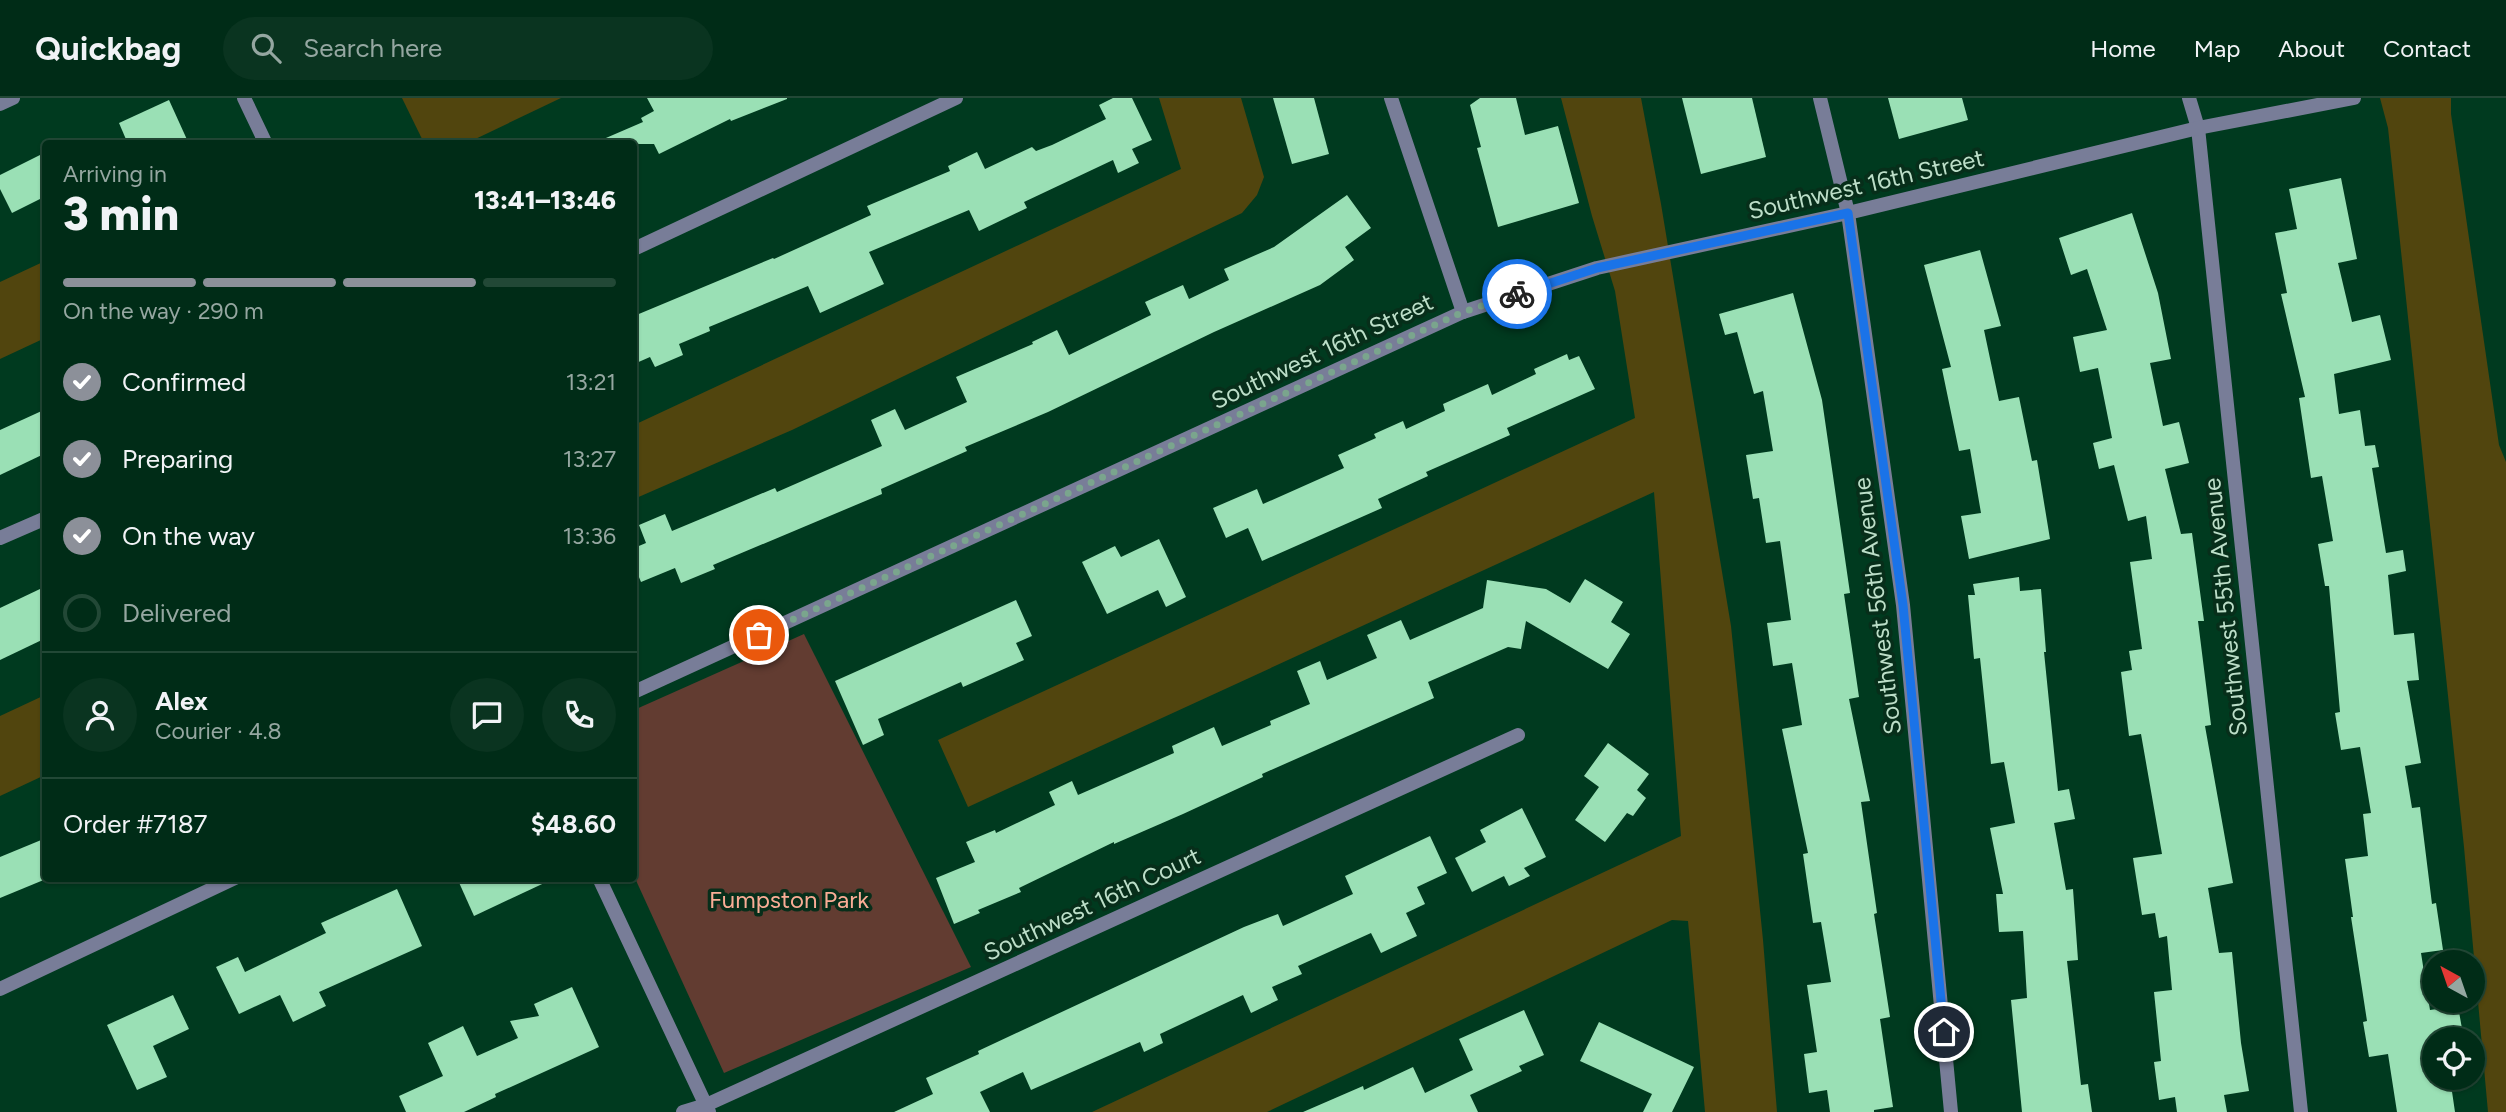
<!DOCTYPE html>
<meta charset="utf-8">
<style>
body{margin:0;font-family:Figtree,sans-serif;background:#0a3420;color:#f1f3f6;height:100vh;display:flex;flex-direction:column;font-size:26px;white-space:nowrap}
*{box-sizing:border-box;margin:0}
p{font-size:23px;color:#95a7a1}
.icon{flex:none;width:38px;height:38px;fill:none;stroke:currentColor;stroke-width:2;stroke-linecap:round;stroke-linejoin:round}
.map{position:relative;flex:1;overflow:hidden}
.details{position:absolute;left:42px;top:42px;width:595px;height:742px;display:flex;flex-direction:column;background:#002c17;border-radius:7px;box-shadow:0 2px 5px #0004,0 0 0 2px #224836}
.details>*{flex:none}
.needle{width:46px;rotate:320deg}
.fabs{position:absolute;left:2422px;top:852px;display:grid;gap:14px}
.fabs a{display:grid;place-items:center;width:63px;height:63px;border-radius:50%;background:#002c17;box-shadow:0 2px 5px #0004,0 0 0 2px #224836;font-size:35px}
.pin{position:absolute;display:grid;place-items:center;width:60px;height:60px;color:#fff;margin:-30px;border:4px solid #fff;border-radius:50%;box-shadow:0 2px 7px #0007}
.courier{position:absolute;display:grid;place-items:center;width:70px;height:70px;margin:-35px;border:5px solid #1a73e8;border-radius:50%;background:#fff;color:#222;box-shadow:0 2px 9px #0007}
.headline em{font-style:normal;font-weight:800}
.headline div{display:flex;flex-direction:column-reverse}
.headline{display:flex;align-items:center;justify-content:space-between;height:119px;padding:0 21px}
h1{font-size:46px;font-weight:800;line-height:52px}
.bar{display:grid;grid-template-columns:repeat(4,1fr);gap:10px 7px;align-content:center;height:84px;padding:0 21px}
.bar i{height:9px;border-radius:5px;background:#224836}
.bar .selected{background:#8c9099}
.bar p{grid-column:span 4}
.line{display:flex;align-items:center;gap:18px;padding:0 21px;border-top:2px solid #224836}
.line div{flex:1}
.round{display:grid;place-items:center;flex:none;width:74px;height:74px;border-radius:37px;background:#0a3420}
ol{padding:0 21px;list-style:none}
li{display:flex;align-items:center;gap:21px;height:77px}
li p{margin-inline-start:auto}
li .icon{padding:7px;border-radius:50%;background:#8c9099;color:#fff;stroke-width:4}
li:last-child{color:#95a7a1}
li i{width:38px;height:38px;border:4px solid #224836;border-radius:50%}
header{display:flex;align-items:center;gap:42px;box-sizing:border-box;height:98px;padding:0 35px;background:#002c17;border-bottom:2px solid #224836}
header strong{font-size:33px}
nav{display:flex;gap:38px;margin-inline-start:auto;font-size:24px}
.search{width:490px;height:63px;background:#0a3420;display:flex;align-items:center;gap:18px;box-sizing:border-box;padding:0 24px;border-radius:38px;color:#95a7a1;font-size:26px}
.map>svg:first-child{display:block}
</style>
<header>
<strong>Quickbag</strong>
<div class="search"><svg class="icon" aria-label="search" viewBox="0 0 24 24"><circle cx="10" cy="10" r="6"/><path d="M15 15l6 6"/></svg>Search here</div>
<nav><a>Home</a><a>Map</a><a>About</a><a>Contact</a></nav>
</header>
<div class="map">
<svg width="2506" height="1014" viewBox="0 0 2506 1014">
<rect width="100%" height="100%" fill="#003a1f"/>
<!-- green -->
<path fill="#623c31" d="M 804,536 L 971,869 L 724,975 L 634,778 L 634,612 Z"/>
<!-- water -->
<g fill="#51450e">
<path d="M 402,0 L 561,0 L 467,45 L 424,45 Z"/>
<path d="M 1159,0 L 1241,0 L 1264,79 L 1257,97 L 1242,115 L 792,332 L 634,401 L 634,327 L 1181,71 Z"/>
<path d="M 1561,0 L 1641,0 L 1661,106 L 1731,528 L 1763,842 L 1777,1014 L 1705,1014 L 1688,823 L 1672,822 L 1267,1014 L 1092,1014 L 1681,738 L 1654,394 L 968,709 L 938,642 L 1635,320 L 1615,193 L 1592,118 Z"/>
<path d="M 2380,0 L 2451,0 L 2451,16 L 2499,347 L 2506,364 L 2506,1014 L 2488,1014 L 2464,749 L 2388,30 Z"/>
<path d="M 45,163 L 45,240 L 0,261 L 0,184 Z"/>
<path d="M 45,597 L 45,677 L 0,698 L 0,618 Z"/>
</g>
<!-- building -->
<g fill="#9ae0b5">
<path d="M 647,0 L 787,0 L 787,1 L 731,23 L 730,21 L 659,56 L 654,46 L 592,46 L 643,24 L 641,20 L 654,13 Z"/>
<path d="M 1113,0 L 1132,0 L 1152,42 L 1132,51 L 1139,65 L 1118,75 L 1113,62 L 1024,104 L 1027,110 L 979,133 L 969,112 L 869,154 L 884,186 L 820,215 L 808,188 L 709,229 L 710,233 L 679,246 L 683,257 L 655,269 L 650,259 L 634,266 L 634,218 L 773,160 L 774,161 L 871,117 L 867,108 L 950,73 L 948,68 L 977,54 L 985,71 L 1032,49 L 1036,53 L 1052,47 L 1106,21 L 1099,7 Z"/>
<path d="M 1273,0 L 1314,0 L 1329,56 L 1292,66 Z"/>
<path d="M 1480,0 L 1516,0 L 1525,37 L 1558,28 L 1579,105 L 1498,129 L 1477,50 L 1481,49 L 1470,7 Z"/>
<path d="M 1682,0 L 1752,0 L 1766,59 L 1701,76 Z"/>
<path d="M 1888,0 L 1962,0 L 1968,22 L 1899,41 Z"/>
<path d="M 169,2 L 189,46 L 128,46 L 119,25 Z"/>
<path d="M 46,54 L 46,98 L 12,115 L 0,91 L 0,77 Z"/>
<path d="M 2341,80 L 2357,161 L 2338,165 L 2352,224 L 2380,217 L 2391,262 L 2334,276 L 2339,316 L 2360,312 L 2365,348 L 2375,347 L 2379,369 L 2372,370 L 2386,455 L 2403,452 L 2406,473 L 2388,477 L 2394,537 L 2414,535 L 2419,582 L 2407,583 L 2421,665 L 2405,668 L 2412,710 L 2420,709 L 2432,806 L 2436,805 L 2443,852 L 2421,855 L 2430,912 L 2458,908 L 2464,942 L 2434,942 L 2434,980 L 2450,980 L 2455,1014 L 2397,1014 L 2388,956 L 2369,959 L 2363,924 L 2367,923 L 2351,819 L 2353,819 L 2345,761 L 2368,758 L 2363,716 L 2371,715 L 2360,649 L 2341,652 L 2335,615 L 2340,614 L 2329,488 L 2325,488 L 2318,446 L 2333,443 L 2322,378 L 2311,380 L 2299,300 L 2305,299 L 2281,196 L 2287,195 L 2275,135 L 2297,131 L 2289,91 Z"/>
<path d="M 1347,97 L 1371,130 L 1345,149 L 1354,162 L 1320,187 L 1214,234 L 1048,314 L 965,349 L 967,353 L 881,391 L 882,396 L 713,467 L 715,471 L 681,485 L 675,470 L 641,484 L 634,467 L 634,450 L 646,445 L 639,427 L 665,416 L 672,433 L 775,390 L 777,394 L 882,348 L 871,322 L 895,311 L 905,332 L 967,304 L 956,279 L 1033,246 L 1032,244 L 1057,232 L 1069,257 L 1151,217 L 1145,204 L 1183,187 L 1189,201 L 1229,182 L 1224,171 L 1274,149 Z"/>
<path d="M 2132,115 L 2158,195 L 2171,261 L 2150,265 L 2163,328 L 2179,324 L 2189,365 L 2165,371 L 2181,436 L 2192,435 L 2204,523 L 2198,523 L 2211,627 L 2205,628 L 2233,785 L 2208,790 L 2219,855 L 2232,854 L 2241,945 L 2249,993 L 2224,997 L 2227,1014 L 2177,1014 L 2175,999 L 2159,1002 L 2154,964 L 2161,963 L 2154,894 L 2172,892 L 2167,838 L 2159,840 L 2155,815 L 2142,817 L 2133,760 L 2162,756 L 2141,636 L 2129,638 L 2121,574 L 2132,572 L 2129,553 L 2142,551 L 2130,464 L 2152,461 L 2146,418 L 2128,423 L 2114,367 L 2099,371 L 2093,345 L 2112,340 L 2098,270 L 2080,274 L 2073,239 L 2107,232 L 2087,171 L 2071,177 L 2059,140 Z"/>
<path d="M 1980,152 L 2001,228 L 1984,232 L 1999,303 L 2019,299 L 2032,363 L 2037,362 L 2050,441 L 1969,461 L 1961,418 L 1981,415 L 1970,351 L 1959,353 L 1942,271 L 1951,269 L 1924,167 Z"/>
<path d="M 1793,195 L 1822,302 L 1850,495 L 1844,496 L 1859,599 L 1849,601 L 1870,703 L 1861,704 L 1877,815 L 1874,816 L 1890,919 L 1880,921 L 1893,1009 L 1874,1012 L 1874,1014 L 1830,1014 L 1827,992 L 1809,995 L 1804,956 L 1817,954 L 1807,887 L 1831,884 L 1821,824 L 1813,825 L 1803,756 L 1808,755 L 1782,631 L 1802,627 L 1792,565 L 1773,568 L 1767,525 L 1791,522 L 1780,443 L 1766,445 L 1759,400 L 1753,401 L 1746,357 L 1773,353 L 1763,293 L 1754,296 L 1737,234 L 1725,237 L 1719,216 Z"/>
<path d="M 1567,256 L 1569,262 L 1579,258 L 1595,291 L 1507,330 L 1510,337 L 1426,374 L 1428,378 L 1378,401 L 1382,410 L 1262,463 L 1248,430 L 1226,440 L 1213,410 L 1257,391 L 1263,406 L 1344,370 L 1338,357 L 1376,340 L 1374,336 L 1403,323 L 1406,331 L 1445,313 L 1443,306 L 1488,286 L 1492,297 L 1536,276 L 1534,271 Z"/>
<path d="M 46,311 L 46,355 L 0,377 L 0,332 Z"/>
<path d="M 1159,441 L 1186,499 L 1166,509 L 1158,492 L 1107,516 L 1082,464 L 1115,448 L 1121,459 Z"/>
<path d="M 2019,479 L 2020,493 L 2041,491 L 2046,554 L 2044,554 L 2058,693 L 2069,691 L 2075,721 L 2054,725 L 2066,792 L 2073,791 L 2078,862 L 2067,863 L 2081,987 L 2088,986 L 2092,1014 L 2022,1014 L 2011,902 L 2027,900 L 2023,833 L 1999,834 L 1996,796 L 2003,796 L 1990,730 L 2015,725 L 2004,664 L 1991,666 L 1980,560 L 1974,561 L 1968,497 L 1975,497 L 1973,486 Z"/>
<path d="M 1585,481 L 1623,504 L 1611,524 L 1630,536 L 1608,571 L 1526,523 L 1521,551 L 1508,549 L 1428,584 L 1434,600 L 1262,676 L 1263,679 L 1183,716 L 1114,746 L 1114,744 L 1019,790 L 1021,794 L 978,812 L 980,815 L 954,826 L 936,780 L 975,764 L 966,744 L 995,732 L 996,735 L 1055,707 L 1049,694 L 1072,683 L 1078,697 L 1174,655 L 1172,648 L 1214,629 L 1222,648 L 1271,627 L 1270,623 L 1310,606 L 1297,573 L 1320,563 L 1327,582 L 1377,560 L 1367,537 L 1401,522 L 1410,542 L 1483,510 L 1487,482 L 1546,491 L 1570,505 Z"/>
<path d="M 40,491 L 46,504 L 46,540 L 0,562 L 0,510 Z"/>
<path d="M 1016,502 L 1032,538 L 1016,545 L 1024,562 L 963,589 L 961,584 L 878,621 L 884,637 L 863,647 L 835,583 Z"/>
<path d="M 1608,645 L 1649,676 L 1637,692 L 1646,700 L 1633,718 L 1627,715 L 1605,744 L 1575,722 L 1599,689 L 1584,678 Z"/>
<path d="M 1522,710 L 1546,759 L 1524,770 L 1530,778 L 1509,788 L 1504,778 L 1472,794 L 1455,760 L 1486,744 L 1480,732 Z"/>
<path d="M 1430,738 L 1447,775 L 1417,789 L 1425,806 L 1406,815 L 1417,838 L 1381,855 L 1371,835 L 1298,868 L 1302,876 L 1272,889 L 1278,902 L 1251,915 L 1243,897 L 1160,936 L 1163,945 L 1144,954 L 1140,944 L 1031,992 L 1023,974 L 980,994 L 990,1014 L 894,1014 L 933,996 L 926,980 L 979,956 L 978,953 L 1244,829 L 1278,816 L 1283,828 L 1353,796 L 1345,778 Z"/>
<path d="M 46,740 L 46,781 L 0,800 L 0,759 Z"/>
<path d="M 457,780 L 555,780 L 474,818 Z"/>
<path d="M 397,791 L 422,848 L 319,894 L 326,908 L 293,924 L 280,897 L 239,916 L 216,869 L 238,859 L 245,874 L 326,835 L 321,825 Z"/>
<path d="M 572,889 L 599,949 L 495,996 L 496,999 L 464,1014 L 406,1014 L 399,998 L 443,978 L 428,945 L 463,928 L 477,958 L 518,940 L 510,923 L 539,918 L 534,906 Z"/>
<path d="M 173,897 L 189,931 L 153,948 L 167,979 L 137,992 L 107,927 Z"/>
<path d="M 1524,912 L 1544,957 L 1519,968 L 1522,973 L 1470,997 L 1478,1014 L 1303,1014 L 1363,988 L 1364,992 L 1413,969 L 1425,995 L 1473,972 L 1459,941 Z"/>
<path d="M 1599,924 L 1694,969 L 1672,1014 L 1643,1014 L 1652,996 L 1580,963 Z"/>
</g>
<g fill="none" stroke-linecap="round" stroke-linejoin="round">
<!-- street -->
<g stroke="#787d98" stroke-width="14">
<path d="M 244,0 L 266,46"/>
<path d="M 1391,0 L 1463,214"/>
<path d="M 1820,0 L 1848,115 L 1903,507 L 1951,1014"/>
<path d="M 2189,0 L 2198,30 L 2301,1014"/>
<path d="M 0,6 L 13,0"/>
<path d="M 634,151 L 956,0"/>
<path d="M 0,440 L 46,420"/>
<path d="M 634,594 L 1463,214 L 1597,170 L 1848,115 L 2198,30 L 2354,0"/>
<path d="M 599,780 L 709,1014"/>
<path d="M 0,891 L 235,780"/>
<path d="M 683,1014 L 706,1007 L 1518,637"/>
</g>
</g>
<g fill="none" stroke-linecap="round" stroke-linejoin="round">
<!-- done -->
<path stroke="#7aa58d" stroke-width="7" stroke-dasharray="0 12.6" d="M 759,537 L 1463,214 L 1517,196"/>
<!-- route -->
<path stroke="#1a73e8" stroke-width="9" d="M 1517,196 L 1597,170 L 1848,115 L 1903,507 L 1944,934"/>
</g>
<g text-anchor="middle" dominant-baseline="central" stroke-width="7" stroke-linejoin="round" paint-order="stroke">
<!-- street labels -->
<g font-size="24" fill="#bcdec8" stroke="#072e1a">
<text transform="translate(1866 86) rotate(-13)">Southwest 16th Street</text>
<text transform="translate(1322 253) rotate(-25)">Southwest 16th Street</text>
<text transform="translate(1877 508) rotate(-97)">Southwest 56th Avenue</text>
<text transform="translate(2225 509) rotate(-96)">Southwest 55th Avenue</text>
<text transform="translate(1092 806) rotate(-25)">Southwest 16th Court</text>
</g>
<!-- park labels -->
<g font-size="24" fill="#faad96" stroke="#072e1a">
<text x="789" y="801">Fumpston Park</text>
</g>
</g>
</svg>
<div class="fabs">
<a><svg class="needle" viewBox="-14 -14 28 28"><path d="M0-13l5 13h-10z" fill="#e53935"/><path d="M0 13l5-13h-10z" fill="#95a7a1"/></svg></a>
<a><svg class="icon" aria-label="locate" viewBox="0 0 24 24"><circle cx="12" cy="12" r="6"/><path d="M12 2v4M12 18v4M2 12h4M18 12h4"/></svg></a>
</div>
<div class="pin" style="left:759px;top:537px;background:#ea580c"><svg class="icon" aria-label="bag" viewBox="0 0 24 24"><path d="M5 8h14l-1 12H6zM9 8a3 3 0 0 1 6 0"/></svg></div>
<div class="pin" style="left:1944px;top:934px;background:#1f2937"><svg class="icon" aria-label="home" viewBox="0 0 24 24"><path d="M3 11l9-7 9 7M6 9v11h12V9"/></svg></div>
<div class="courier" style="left:1517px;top:196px"><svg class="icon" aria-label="bike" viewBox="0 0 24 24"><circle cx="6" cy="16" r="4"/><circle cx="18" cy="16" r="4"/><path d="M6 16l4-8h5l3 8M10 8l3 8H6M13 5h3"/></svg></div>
<section class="details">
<div class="headline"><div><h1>3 min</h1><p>Arriving in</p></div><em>13:41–13:46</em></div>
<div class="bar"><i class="selected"></i><i class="selected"></i><i class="selected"></i><i></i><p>On the way · 290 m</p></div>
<ol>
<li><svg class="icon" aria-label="check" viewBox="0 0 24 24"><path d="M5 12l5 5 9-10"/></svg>Confirmed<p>13:21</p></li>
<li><svg class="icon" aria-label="check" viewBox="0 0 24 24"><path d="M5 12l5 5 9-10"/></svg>Preparing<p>13:27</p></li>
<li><svg class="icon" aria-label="check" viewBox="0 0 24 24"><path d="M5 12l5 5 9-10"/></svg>On the way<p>13:36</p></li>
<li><i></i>Delivered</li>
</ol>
<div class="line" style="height:126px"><a class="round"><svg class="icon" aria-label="person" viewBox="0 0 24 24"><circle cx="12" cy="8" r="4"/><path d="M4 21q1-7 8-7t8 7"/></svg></a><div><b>Alex</b><p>Courier · 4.8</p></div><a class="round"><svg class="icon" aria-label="chat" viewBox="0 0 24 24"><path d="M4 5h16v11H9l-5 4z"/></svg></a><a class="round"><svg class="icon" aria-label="phone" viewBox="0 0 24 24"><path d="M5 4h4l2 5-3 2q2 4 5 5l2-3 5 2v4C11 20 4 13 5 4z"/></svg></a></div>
<div class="line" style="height:91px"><div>Order #7187</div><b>$48.60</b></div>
</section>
</div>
